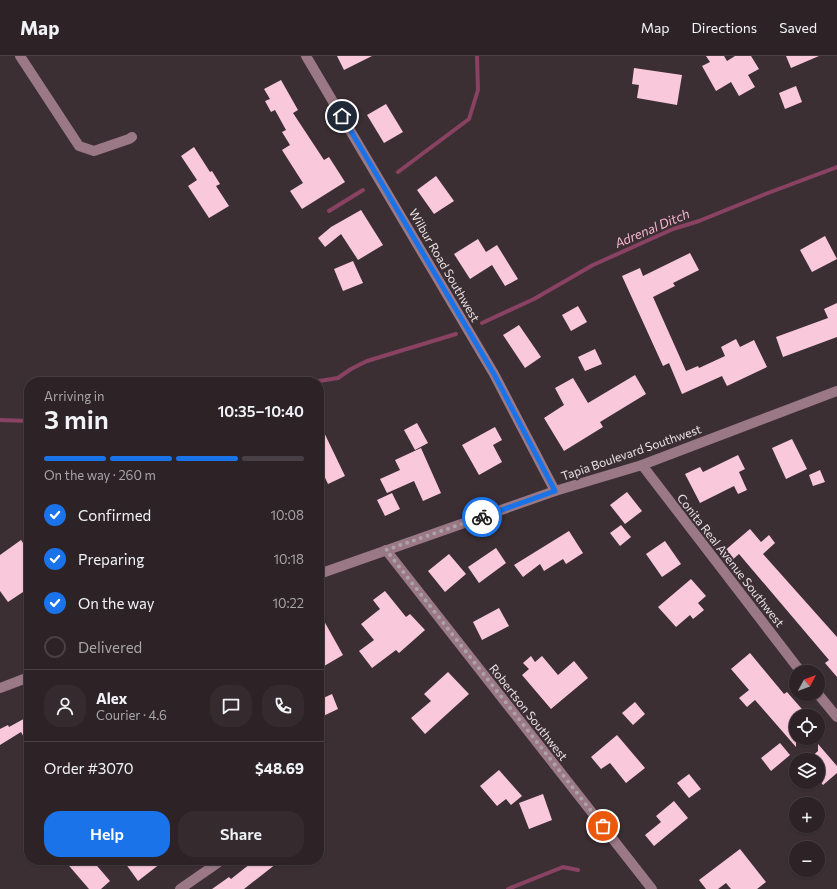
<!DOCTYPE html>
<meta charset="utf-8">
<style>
body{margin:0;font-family:Commissioner,sans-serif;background:#352b2f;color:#f1f3f6;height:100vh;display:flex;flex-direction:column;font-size:15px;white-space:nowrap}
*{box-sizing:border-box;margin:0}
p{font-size:13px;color:#a7a4a7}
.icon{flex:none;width:22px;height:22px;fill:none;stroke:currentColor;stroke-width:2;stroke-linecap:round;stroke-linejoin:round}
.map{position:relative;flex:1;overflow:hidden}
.drawer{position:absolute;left:24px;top:321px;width:300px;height:488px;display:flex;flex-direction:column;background:#2d2327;border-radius:16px;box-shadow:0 1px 3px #0004,0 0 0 1px #484044}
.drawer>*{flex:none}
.needle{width:26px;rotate:49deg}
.buttons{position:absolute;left:789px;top:609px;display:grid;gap:8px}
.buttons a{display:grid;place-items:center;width:36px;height:36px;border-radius:50%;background:#2d2327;box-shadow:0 1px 3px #0004,0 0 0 1px #484044;font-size:20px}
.pin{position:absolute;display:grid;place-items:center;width:34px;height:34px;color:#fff;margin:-17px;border:2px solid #fff;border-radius:50%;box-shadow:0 1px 4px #0007}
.courier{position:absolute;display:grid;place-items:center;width:40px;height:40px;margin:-20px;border:3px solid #1a73e8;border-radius:50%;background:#fff;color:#222;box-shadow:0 1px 5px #0007}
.head em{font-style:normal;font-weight:600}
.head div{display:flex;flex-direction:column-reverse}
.head{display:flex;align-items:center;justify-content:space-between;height:68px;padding:0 20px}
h1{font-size:26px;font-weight:600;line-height:30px}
.bar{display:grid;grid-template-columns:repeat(4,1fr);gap:6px 4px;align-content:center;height:48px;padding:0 20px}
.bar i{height:5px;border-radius:3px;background:#484044}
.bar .active{background:#1a73e8}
.bar p{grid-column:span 4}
.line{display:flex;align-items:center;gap:10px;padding:0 20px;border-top:1px solid #484044}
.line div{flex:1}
.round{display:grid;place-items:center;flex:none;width:42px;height:42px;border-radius:16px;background:#352b2f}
ol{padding:0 20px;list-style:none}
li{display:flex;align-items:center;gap:12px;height:44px}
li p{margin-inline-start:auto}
li .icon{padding:4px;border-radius:50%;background:#1a73e8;color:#fff;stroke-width:4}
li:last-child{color:#a7a4a7}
li i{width:22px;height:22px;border:2px solid #484044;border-radius:50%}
.cta{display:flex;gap:8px;margin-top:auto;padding:8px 20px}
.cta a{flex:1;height:46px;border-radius:16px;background:#1a73e8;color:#fff;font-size:16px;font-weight:600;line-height:46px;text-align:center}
.cta a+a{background:#352b2f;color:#f1f3f6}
header{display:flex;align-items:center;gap:24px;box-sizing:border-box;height:56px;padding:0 20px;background:#2d2327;border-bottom:1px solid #484044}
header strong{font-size:19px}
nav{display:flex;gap:22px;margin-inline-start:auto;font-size:14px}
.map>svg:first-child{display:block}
</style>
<header>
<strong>Map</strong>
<nav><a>Map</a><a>Directions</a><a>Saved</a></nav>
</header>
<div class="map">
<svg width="837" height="833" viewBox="0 0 837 833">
<rect width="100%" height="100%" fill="#3c2f34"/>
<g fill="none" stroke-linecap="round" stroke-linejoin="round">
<!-- stream -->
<g stroke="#894261" stroke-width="4">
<path d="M 398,116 L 469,63 L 478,34 L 477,0"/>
<path d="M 329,155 L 363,134"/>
<path d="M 482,267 L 534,243 L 593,209 L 673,173 L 699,165 L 768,137 L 837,111"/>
<path d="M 313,326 L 338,322 L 351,313 L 367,305 L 456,278"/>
<path d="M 0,364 L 29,365"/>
<path d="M 508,833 L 563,811 L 578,814"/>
</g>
</g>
<!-- building -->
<g fill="#fac8db">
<path d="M 337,0 L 372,0 L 344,14 Z"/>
<path d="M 706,0 L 724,0 L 727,5 L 735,0 L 751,0 L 759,13 L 748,19 L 755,31 L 739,40 L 731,26 L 716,35 L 702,10 L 710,6 Z"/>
<path d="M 786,0 L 819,0 L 791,12 Z"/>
<path d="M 634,12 L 682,19 L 677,49 L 637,42 L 639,29 L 632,28 Z"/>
<path d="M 281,24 L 298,54 L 293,57 L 324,104 L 329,101 L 345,126 L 302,153 L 290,135 L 303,127 L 282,94 L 290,89 L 282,76 L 286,74 L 275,54 L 271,56 L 265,45 L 270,43 L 264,33 Z"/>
<path d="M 796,30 L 802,46 L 785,53 L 779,37 Z"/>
<path d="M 386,48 L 403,76 L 384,87 L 367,59 Z"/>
<path d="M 194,91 L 210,116 L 212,115 L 220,128 L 216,130 L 229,150 L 209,162 L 188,130 L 197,124 L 181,100 Z"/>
<path d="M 436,120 L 454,145 L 434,158 L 417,134 Z"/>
<path d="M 361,154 L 383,189 L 358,204 L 341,178 L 325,191 L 318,182 L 331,171 Z"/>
<path d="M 825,180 L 837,203 L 812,216 L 800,194 Z"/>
<path d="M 478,183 L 486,196 L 497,189 L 518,223 L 505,230 L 492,209 L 470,223 L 454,198 Z"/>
<path d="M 690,197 L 699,214 L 673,227 L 675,230 L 653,241 L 686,315 L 698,310 L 699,312 L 725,300 L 721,291 L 736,283 L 740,291 L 754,284 L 767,311 L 727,330 L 722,320 L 682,338 L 669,307 L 663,310 L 622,220 L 640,212 L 643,220 Z"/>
<path d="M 353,205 L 363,227 L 343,235 L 334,213 Z"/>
<path d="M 837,247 L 837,281 L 783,301 L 776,281 L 828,262 L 824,253 Z"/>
<path d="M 578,250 L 587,266 L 571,275 L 562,259 Z"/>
<path d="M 519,269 L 541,301 L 525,312 L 503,279 Z"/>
<path d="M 595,293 L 602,308 L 585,315 L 578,301 Z"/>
<path d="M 635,319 L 646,338 L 600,366 L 603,371 L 564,395 L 544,362 L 564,349 L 555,332 L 573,322 L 588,347 Z"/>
<path d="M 319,366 L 345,420 L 328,428 L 319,409 Z"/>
<path d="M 417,367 L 428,387 L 415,394 L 404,374 Z"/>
<path d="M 495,371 L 502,384 L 493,389 L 502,406 L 479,419 L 462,389 Z"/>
<path d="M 792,383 L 807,413 L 786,423 L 772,392 Z"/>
<path d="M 421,392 L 441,437 L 423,445 L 414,425 L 387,437 L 380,423 L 400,414 L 395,404 Z"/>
<path d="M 738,399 L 745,413 L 739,416 L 747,434 L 738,438 L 734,430 L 700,447 L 685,418 L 700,411 L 703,416 Z"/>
<path d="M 820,414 L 825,426 L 813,430 L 809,419 Z"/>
<path d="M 627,436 L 642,455 L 625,468 L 610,449 Z"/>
<path d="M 392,437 L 400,453 L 385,460 L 377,444 Z"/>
<path d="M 621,469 L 631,481 L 620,490 L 610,477 Z"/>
<path d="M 750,473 L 761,486 L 769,479 L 775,487 L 763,498 L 837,581 L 837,621 L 825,607 L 829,604 L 739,498 L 731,505 L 723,496 Z"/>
<path d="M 569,475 L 583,497 L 566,508 L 563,503 L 544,515 L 540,508 L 523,521 L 514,509 Z"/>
<path d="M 21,484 L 29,496 L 29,532 L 8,546 L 0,535 L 0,499 Z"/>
<path d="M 665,485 L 681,508 L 662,521 L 646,498 Z"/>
<path d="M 496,492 L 506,507 L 479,527 L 468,511 Z"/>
<path d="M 449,498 L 466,518 L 445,536 L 428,515 Z"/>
<path d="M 691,523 L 706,540 L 698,547 L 704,554 L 693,563 L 690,559 L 676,571 L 658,551 Z"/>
<path d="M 385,535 L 406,561 L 410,558 L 425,574 L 399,597 L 396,594 L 372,612 L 359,595 L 374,584 L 361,568 L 380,553 L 373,544 Z"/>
<path d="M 499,552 L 509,570 L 482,584 L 473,566 Z"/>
<path d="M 319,556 L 343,599 L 319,613 Z"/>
<path d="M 750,597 L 784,638 L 787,636 L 808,660 L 796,660 L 796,691 L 755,644 L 747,651 L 739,642 L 749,634 L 731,613 Z"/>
<path d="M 531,600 L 535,606 L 542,600 L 558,619 L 574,605 L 588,622 L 551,653 L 522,619 L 529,613 L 523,607 Z"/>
<path d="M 448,616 L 469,638 L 425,678 L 411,662 L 431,645 L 424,638 Z"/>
<path d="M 332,638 L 338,653 L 319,662 L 319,644 Z"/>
<path d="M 635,646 L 645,658 L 633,669 L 622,657 Z"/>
<path d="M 29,660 L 29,690 L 21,676 L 0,689 L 0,673 L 8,669 L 9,671 Z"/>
<path d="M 617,679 L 645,712 L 626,727 L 610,707 L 601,713 L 591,701 Z"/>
<path d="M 780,687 L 790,699 L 771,715 L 761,702 Z"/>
<path d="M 818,688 L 837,710 L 837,717 L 823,729 L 818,723 L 818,704 L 808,704 L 818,695 Z"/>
<path d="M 499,714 L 522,740 L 511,749 L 506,743 L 497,750 L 480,730 Z"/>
<path d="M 689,718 L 701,733 L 689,742 L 677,727 Z"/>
<path d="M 543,738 L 552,764 L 529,773 L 519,747 Z"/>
<path d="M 674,745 L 688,762 L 654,790 L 645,779 L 661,766 L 656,760 Z"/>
<path d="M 740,793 L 766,826 L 757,833 L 731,833 L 726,827 L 718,833 L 706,833 L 699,824 Z"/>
<path d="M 64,804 L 92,804 L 110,825 L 101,833 L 89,833 Z"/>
<path d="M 123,804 L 165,804 L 138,825 Z"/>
<path d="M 255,804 L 281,804 L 244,833 L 212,833 L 229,821 L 231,823 Z"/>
</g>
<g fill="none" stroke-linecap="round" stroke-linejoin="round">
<!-- minor -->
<g stroke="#9a7885" stroke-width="10">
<path d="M 20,0 L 79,90 L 94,95 L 129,83 L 132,81"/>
<path d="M 306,0 L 494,318 L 555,435"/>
<path d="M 642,409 L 801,616"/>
<path d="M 386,494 L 652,833"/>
<path d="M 319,518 L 555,435 L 642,409 L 837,335"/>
<path d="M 0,632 L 29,621"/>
<path d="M 818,638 L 837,661"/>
<path d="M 180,833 L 222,804"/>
</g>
</g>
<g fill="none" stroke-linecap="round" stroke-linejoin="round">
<!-- done -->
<path stroke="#aca3a6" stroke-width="4" stroke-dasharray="0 7.2" d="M 482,461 L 386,494 L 603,770"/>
<!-- route -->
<path stroke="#1a73e8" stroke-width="5" d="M 342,60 L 494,318 L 555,435 L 482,461"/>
</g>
<g text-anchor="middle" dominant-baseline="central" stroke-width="4" stroke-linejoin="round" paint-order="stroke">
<!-- street labels -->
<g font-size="12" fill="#e9e1e4" stroke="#3c2f34">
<text transform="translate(445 209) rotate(60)">Wilbur Road Southwest</text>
<text transform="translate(631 396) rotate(-19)">Tapia Boulevard Southwest</text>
<text transform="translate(731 504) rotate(52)">Conita Real Avenue Southwest</text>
<text transform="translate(529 656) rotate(52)">Robertson Southwest</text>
</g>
<!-- water labels -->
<g font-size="13" font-style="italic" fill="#f5b5ce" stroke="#3c2f34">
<text transform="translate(652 172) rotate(-23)">Adrenal Ditch</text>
</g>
</g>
</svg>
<div class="buttons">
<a><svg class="needle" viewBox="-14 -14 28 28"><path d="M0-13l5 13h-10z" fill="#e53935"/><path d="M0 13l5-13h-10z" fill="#a7a4a7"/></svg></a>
<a><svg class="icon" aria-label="locate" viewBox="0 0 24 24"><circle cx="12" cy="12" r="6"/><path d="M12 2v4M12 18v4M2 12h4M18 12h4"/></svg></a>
<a><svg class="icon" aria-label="layers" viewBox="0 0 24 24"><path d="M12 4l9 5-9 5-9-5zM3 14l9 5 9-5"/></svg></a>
<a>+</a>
<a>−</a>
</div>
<div class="pin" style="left:603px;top:770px;background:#ea580c"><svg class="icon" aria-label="bag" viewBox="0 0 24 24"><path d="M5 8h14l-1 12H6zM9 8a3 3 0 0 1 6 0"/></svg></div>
<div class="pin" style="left:342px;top:60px;background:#1f2937"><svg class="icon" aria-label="home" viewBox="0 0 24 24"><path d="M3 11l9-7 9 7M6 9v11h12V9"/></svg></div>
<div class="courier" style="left:482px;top:461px"><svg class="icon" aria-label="bike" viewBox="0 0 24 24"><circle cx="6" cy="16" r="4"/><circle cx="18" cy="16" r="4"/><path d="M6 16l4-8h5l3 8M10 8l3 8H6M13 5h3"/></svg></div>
<section class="drawer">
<div class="head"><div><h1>3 min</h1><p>Arriving in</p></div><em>10:35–10:40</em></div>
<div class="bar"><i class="active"></i><i class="active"></i><i class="active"></i><i></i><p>On the way · 260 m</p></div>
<ol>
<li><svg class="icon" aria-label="check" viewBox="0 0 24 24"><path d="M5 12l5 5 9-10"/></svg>Confirmed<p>10:08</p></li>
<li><svg class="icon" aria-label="check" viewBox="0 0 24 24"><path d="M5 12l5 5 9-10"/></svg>Preparing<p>10:18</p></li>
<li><svg class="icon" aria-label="check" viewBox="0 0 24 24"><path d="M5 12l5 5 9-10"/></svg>On the way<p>10:22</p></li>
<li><i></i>Delivered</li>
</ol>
<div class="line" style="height:72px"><a class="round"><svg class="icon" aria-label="person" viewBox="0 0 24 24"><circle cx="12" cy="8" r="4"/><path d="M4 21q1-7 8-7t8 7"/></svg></a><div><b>Alex</b><p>Courier · 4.6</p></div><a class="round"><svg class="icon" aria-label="chat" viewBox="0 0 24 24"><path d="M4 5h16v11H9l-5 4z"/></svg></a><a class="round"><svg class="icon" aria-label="phone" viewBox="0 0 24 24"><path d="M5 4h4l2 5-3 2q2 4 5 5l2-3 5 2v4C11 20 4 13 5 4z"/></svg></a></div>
<div class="line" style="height:52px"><div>Order #3070</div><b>$48.69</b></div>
<div class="cta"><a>Help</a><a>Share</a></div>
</section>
</div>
